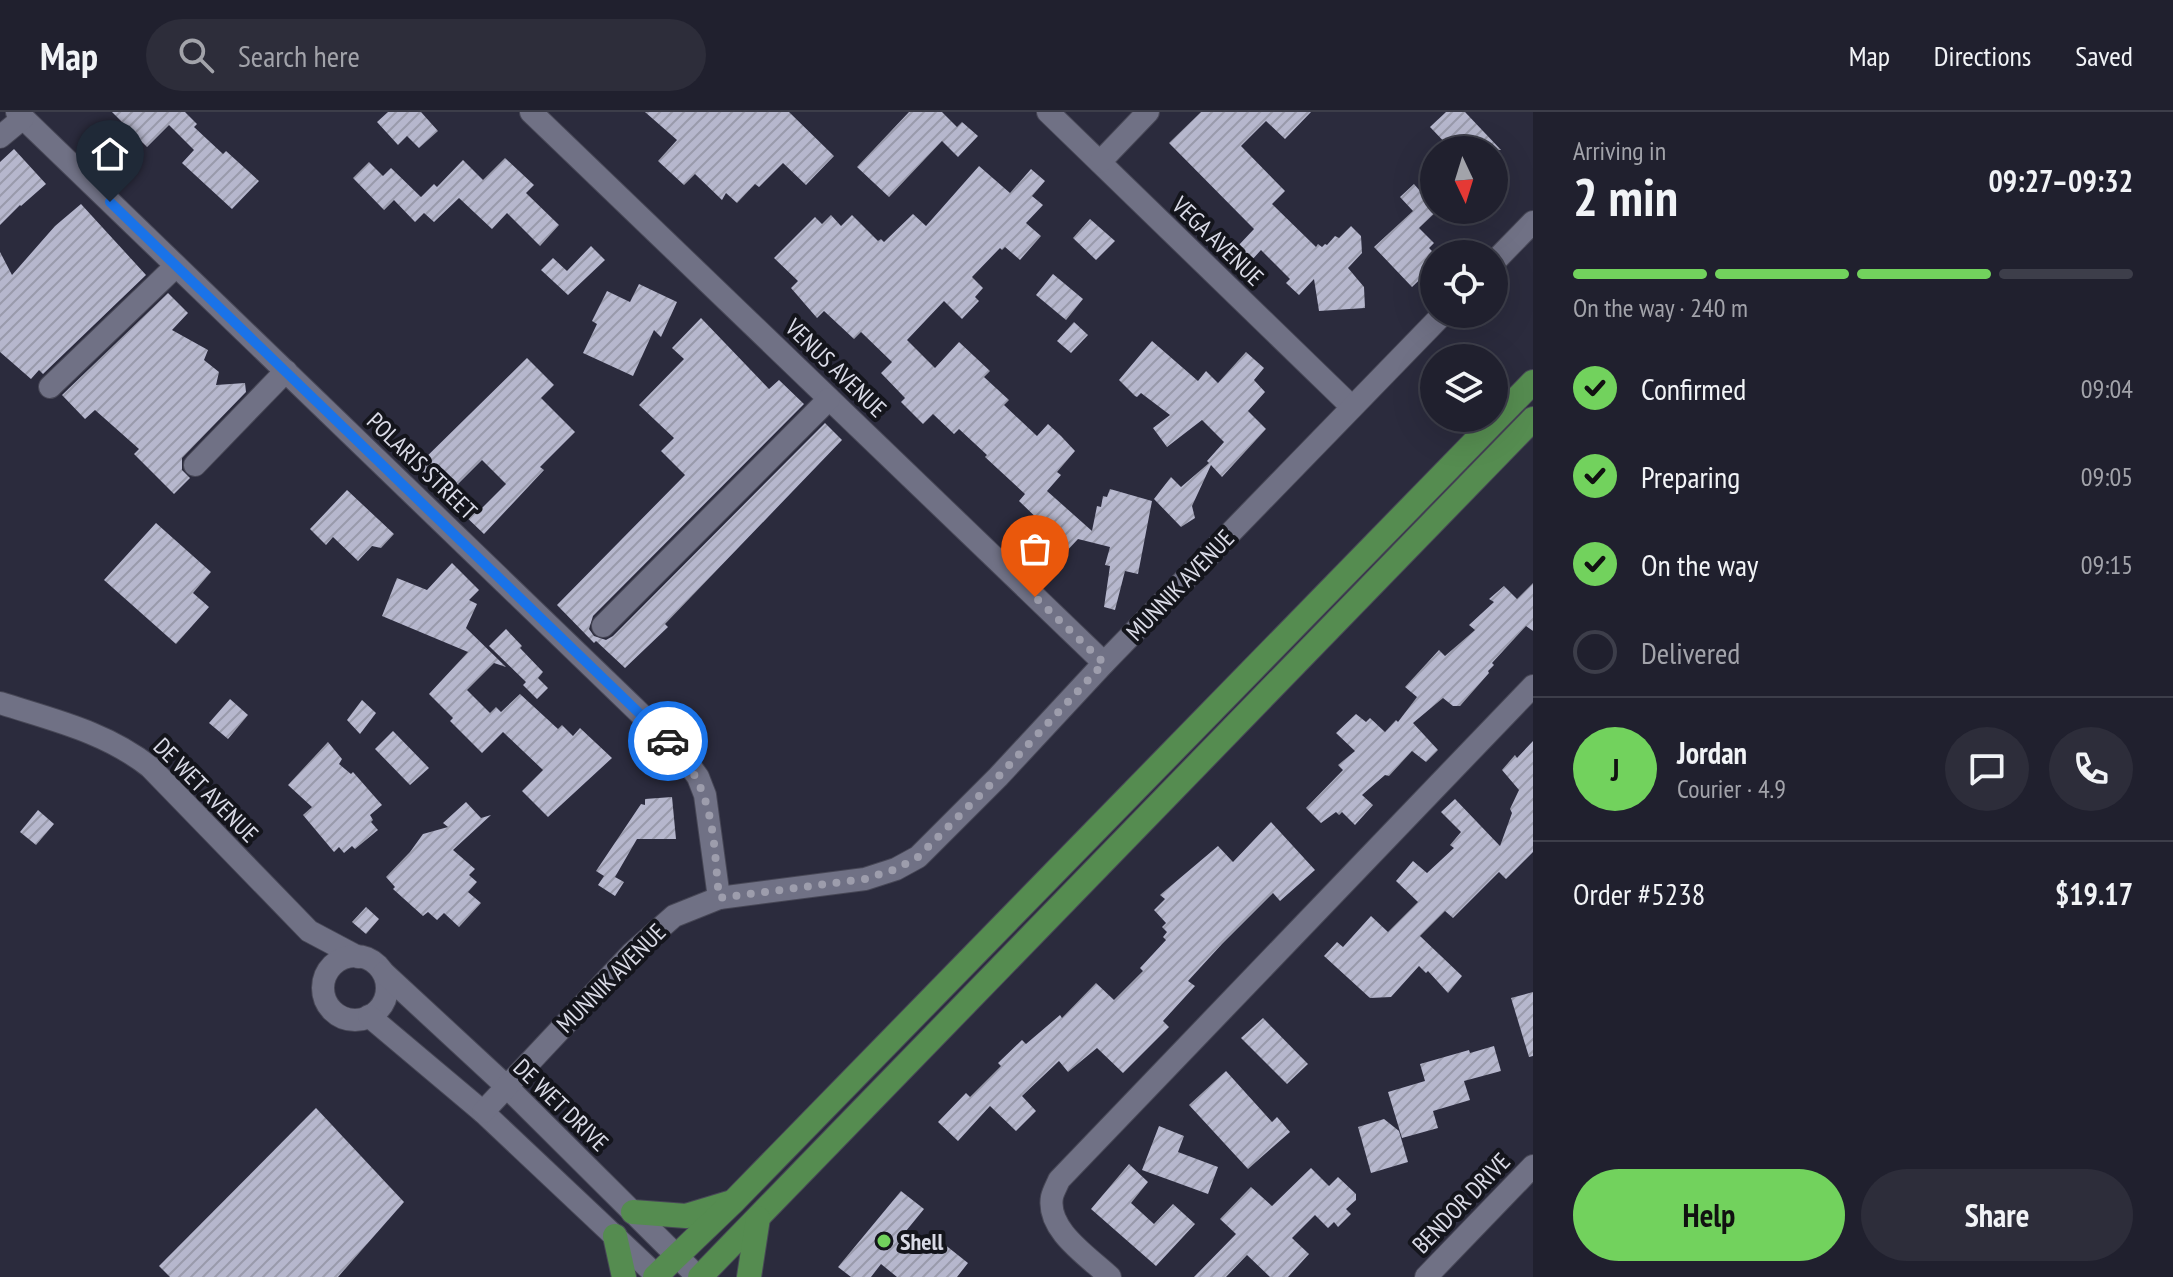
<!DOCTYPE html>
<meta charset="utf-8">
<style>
body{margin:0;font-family:"PT Sans Narrow",sans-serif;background:#2d2d3a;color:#f1f3f6;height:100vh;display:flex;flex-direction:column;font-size:30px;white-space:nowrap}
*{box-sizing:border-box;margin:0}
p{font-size:26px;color:#a2a3aa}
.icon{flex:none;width:44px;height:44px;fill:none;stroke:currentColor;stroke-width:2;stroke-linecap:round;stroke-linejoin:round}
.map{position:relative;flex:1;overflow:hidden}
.side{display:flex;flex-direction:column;background:#20202e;width:640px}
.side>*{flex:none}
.needle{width:52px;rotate:176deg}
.buttons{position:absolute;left:1420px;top:24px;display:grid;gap:16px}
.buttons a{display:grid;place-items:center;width:88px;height:88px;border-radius:50%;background:#20202e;box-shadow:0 8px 32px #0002,0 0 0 2px #3d3e4a;font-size:40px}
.pin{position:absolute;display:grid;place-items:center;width:68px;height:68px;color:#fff;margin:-82px -34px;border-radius:50% 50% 50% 0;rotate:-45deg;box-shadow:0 0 8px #0007}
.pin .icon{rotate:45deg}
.courier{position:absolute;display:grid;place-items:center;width:80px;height:80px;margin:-40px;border:6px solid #1a73e8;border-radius:50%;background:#fff;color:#222;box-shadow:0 2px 10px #0007}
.overview em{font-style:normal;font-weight:800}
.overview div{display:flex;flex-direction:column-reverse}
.overview{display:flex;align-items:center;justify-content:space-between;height:136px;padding:0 40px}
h1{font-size:52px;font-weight:800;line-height:60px}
.bar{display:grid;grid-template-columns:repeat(4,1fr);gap:12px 8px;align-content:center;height:96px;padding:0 40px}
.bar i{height:10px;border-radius:6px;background:#3d3e4a}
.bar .current{background:#72d25d}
.bar p{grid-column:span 4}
.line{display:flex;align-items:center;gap:20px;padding:0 40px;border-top:2px solid #3d3e4a}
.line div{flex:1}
.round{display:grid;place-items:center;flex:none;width:84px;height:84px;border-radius:42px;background:#2d2d3a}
ol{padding:0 40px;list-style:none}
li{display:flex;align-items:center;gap:24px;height:88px}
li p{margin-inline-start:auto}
li .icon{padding:8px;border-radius:50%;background:#72d25d;color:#111;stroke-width:4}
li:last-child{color:#a2a3aa}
li i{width:44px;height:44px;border:4px solid #3d3e4a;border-radius:50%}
.button{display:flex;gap:16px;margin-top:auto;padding:16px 40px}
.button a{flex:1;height:92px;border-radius:48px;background:#72d25d;color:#111;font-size:32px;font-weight:800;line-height:92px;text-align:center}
.button a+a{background:#2d2d3a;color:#f1f3f6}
header{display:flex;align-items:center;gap:48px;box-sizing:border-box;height:112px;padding:0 40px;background:#20202e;border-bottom:2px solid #3d3e4a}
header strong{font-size:38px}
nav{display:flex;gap:44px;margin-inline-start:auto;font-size:28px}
.search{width:560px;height:72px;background:#2d2d3a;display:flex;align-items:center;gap:20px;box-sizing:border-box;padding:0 28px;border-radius:44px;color:#a2a3aa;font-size:30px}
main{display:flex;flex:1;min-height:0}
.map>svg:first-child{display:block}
</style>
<header>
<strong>Map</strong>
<div class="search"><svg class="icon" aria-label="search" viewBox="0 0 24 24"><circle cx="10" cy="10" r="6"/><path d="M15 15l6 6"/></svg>Search here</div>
<nav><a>Map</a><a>Directions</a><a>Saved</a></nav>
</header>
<main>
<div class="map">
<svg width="1533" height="1165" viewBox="0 0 1533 1165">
<defs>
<pattern id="building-hatch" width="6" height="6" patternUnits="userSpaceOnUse" patternTransform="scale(2)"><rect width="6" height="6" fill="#b6b7cd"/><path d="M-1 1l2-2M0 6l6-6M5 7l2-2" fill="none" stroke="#999aab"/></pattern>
</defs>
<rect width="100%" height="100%" fill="#2b2b3d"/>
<!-- building -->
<g fill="url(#building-hatch)" fill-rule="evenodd">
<path d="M 112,0 L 185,0 L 197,12 L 194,15 L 223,42 L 226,39 L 259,69 L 232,97 L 182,51 L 194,38 L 169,13 L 147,35 Z"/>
<path d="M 388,0 L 421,0 L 438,19 L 419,36 L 407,24 L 398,33 L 377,10 Z"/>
<path d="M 645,0 L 789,0 L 834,44 L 806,73 L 783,51 L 759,75 L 755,72 L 737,91 L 726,81 L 722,88 L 695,62 L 684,73 L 658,49 L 677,28 Z"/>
<path d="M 909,0 L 942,0 L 957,15 L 962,10 L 978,24 L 958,45 L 942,29 L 889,85 L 857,55 Z"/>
<path d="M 1201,0 L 1311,0 L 1285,27 L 1266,9 L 1241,34 L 1285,79 L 1272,92 L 1316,135 L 1318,132 L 1322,135 L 1325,132 L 1327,133 L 1335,124 L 1339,126 L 1351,114 L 1361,124 L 1362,141 L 1348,156 L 1364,175 L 1365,196 L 1319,199 L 1314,167 L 1299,183 L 1286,171 L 1290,167 L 1261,138 L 1251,149 L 1237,135 L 1254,117 L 1169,31 Z"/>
<path d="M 1446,0 L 1465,0 L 1501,38 L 1452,38 L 1430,15 Z"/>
<path d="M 14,37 L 46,72 L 21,94 L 20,93 L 0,113 L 0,50 Z"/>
<path d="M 505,46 L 534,73 L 526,81 L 559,113 L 540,134 L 507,101 L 492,117 L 459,86 L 434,110 L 424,101 L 415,110 L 394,88 L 384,98 L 353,66 L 369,50 L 383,64 L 391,56 L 421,85 L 434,72 L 437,75 L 463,48 L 483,68 Z"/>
<path d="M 979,54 L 1010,81 L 1031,57 L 1045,69 L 1032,84 L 1043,93 L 1026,111 L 1041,124 L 1020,148 L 1005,135 L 1002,138 L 1000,136 L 972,165 L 983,176 L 975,185 L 979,189 L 962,207 L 944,189 L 907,228 L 935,256 L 959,230 L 990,259 L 984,265 L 1009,288 L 1004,293 L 1037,324 L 1048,312 L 1061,324 L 1075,339 L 1057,360 L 1061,363 L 1047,379 L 1092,419 L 1097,394 L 1101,395 L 1103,384 L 1107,385 L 1110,377 L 1152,389 L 1138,462 L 1125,459 L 1115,498 L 1104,495 L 1110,454 L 1105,453 L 1110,435 L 1078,427 L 1063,443 L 1040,422 L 1046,415 L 1019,389 L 1025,382 L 985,345 L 987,343 L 959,317 L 954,322 L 933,302 L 923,312 L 901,290 L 905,286 L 881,261 L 892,250 L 861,220 L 854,227 L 824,199 L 817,206 L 791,176 L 798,169 L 774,146 L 815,105 L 822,112 L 831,103 L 841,114 L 852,103 L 878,129 L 881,127 L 884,130 L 913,102 L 926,114 Z"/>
<path d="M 1434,66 L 1434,98 L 1438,98 L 1419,116 L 1434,131 L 1429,136 L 1434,141 L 1434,154 L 1412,175 L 1374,135 L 1413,99 L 1400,85 L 1414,72 L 1420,79 Z"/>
<path d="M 81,92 L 146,163 L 43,262 L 39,258 L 31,267 L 0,240 L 0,140 L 12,163 L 55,114 Z"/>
<path d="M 1090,107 L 1115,129 L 1096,148 L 1073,126 Z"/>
<path d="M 591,134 L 605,148 L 568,183 L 541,158 L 553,146 L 567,159 Z"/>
<path d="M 1053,162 L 1083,187 L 1066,208 L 1036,183 Z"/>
<path d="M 639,172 L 677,190 L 661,225 L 654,218 L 633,264 L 583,241 L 597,212 L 592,209 L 607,179 L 630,190 Z"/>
<path d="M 168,181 L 188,201 L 172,218 L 208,238 L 204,248 L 219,260 L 216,273 L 245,271 L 246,280 L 182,346 L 182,358 L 190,366 L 174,382 L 134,342 L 139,337 L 95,298 L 85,307 L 62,283 Z"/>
<path d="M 701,206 L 769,277 L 779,268 L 804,292 L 593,504 L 589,517 L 594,524 L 606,528 L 613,524 L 825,311 L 842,328 L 665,512 L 668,515 L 625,556 L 596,529 L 594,531 L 557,493 L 685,363 L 661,339 L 674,326 L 639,293 L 684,247 L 672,236 Z"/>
<path d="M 1074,210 L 1088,223 L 1071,241 L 1057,229 Z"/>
<path d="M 1152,229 L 1198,269 L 1206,259 L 1218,271 L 1246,240 L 1264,256 L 1254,268 L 1265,280 L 1248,299 L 1266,317 L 1222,365 L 1211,353 L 1192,394 L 1195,406 L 1181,415 L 1154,387 L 1171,365 L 1181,375 L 1209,351 L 1207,349 L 1224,330 L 1202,308 L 1167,335 L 1153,316 L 1170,303 L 1141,281 L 1137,285 L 1135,284 L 1119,268 Z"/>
<path d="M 527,246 L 554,273 L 541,286 L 575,320 L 540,355 L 544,358 L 484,422 L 415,356 ZM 482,348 L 506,372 L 482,396 L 458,372 Z"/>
<path d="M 347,378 L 394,422 L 381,436 L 372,434 L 358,449 L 333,425 L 326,433 L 310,417 Z"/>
<path d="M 156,411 L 211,460 L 193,481 L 209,495 L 176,532 L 104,468 Z"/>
<path d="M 452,451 L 479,478 L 469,488 L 477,492 L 466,516 L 506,555 L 494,551 L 467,578 L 490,601 L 496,595 L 501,600 L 520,582 L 558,617 L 562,613 L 573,624 L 580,616 L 612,646 L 548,705 L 522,679 L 543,658 L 503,620 L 482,641 L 450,609 L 453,606 L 429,582 L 468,540 L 382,504 L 397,466 L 427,478 Z"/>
<path d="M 1533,471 L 1533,519 L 1526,514 L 1492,551 L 1494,553 L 1488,559 L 1489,561 L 1460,594 L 1453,594 L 1443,586 L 1413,611 L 1438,638 L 1426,650 L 1412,639 L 1389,664 L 1385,663 L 1362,683 L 1373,693 L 1355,713 L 1342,700 L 1339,703 L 1336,700 L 1321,711 L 1306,696 L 1343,658 L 1338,653 L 1355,639 L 1336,621 L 1356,602 L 1366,610 L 1370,606 L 1385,620 L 1396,608 L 1398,610 L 1417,585 L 1405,575 L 1439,538 L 1445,544 L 1475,518 L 1469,513 L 1494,490 L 1489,487 L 1504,474 L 1517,487 Z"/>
<path d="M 506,517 L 522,534 L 520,536 L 543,560 L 538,566 L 548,576 L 537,587 L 523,573 L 526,570 L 489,534 Z"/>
<path d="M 230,587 L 248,603 L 228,627 L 209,611 Z"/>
<path d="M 362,588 L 376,601 L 360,622 L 347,608 Z"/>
<path d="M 393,619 L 429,656 L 410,673 L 375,637 Z"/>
<path d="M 1533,629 L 1533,740 L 1506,767 L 1499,760 L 1453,806 L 1445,799 L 1420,824 L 1462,864 L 1448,881 L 1428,859 L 1426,861 L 1419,854 L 1391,885 L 1370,886 L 1324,844 L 1337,830 L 1343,835 L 1371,804 L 1388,820 L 1418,790 L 1396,769 L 1413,749 L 1427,761 L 1454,736 L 1450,733 L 1461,720 L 1441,700 L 1455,687 L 1500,734 L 1512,701 L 1510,697 L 1519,678 L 1502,658 L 1515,643 L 1517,646 Z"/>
<path d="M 328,630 L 342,647 L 339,652 L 351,662 L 353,660 L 382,693 L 370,703 L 373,708 L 371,710 L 378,718 L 355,737 L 352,734 L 344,741 L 339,735 L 334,740 L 303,703 L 312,695 L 288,673 Z"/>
<path d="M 672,685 L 676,727 L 637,727 L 615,765 L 624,770 L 615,784 L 598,773 L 604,764 L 596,759 L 641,692 L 645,693 L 645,687 Z"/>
<path d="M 466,690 L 481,706 L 491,703 L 453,738 L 475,757 L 469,763 L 477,770 L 468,780 L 481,791 L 459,815 L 444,801 L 437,808 L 428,800 L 423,804 L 393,777 L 395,775 L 386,765 L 410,740 L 423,722 L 448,715 L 443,711 Z"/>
<path d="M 38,698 L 54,712 L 36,733 L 20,720 Z"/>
<path d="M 1271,710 L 1315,758 L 1280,789 L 1273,781 L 1222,832 L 1188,869 L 1195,874 L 1163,909 L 1169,915 L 1123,961 L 1097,936 L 1068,960 L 1059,949 L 1022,984 L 1036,999 L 1016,1019 L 990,994 L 958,1029 L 938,1010 L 966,981 L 970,985 L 1001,954 L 998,951 L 1022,928 L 1026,932 L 1060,903 L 1062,906 L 1096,871 L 1114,888 L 1143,859 L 1140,856 L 1166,828 L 1163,825 L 1167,820 L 1162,815 L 1166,811 L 1154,798 L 1165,787 L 1160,783 L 1218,734 L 1233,750 Z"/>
<path d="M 366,795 L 379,807 L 366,822 L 352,810 Z"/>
<path d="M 1533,880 L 1533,944 L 1529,945 L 1511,886 Z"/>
<path d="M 1263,906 L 1308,952 L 1287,972 L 1241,926 Z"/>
<path d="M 1494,934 L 1501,959 L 1464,969 L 1470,988 L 1433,999 L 1438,1016 L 1402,1026 L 1388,980 L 1425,969 L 1420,952 L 1469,938 L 1470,941 Z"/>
<path d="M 1226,959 L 1272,1010 L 1277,1005 L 1290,1020 L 1248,1057 L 1189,993 Z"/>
<path d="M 316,996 L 404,1090 L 338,1165 L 170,1165 L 159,1154 Z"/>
<path d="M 1384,1007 L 1399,1019 L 1408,1050 L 1371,1061 L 1358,1015 Z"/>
<path d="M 1159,1014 L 1184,1024 L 1178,1040 L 1218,1055 L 1208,1082 L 1142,1058 Z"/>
<path d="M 1129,1052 L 1148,1070 L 1131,1091 L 1154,1112 L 1173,1092 L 1195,1112 L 1156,1154 L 1091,1097 Z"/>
<path d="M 1311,1056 L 1329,1074 L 1338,1065 L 1356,1082 L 1356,1088 L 1346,1097 L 1351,1102 L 1338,1115 L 1334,1110 L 1328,1116 L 1315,1103 L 1292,1126 L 1309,1142 L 1288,1165 L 1270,1165 L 1247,1143 L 1226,1165 L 1194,1165 L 1236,1122 L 1220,1107 L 1251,1075 L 1272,1094 Z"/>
<path d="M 901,1079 L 924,1097 L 906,1119 L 935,1142 L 944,1132 L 968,1151 L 957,1165 L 897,1165 L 881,1152 L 871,1165 L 851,1165 L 838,1155 Z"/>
</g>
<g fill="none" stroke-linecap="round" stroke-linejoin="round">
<defs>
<g id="minor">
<path d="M 17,0 L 679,639 L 698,665 L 705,683 L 719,786"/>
<path d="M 531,0 L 1104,551"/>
<path d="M 1048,0 L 1352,295"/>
<path d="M 0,25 L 23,6"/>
<path d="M 1100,50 L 1148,0"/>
<path d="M 1494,150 L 1533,110"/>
<path d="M 50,275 L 176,154"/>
<path d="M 195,353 L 286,259"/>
<path d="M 603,514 L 829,287"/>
<path d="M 0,591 C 53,608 106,620 150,655 L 309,819 L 358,845"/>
<circle cx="355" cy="876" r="32"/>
<path d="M 384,861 L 506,974 L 698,1165"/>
<path d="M 369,904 L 483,1000 L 658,1165"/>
<path d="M 483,1000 L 632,841 L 674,804 L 719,786 L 865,767 L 896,757 L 918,745 L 998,665 L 1104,551 L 1443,202"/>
<path d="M 1110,1165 C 1089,1145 1046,1118 1052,1085 C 1053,1080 1057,1073 1059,1068 L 1533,574"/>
<path d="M 1426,1165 L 1533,1054"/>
</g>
<g id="major">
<path d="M 633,1100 L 686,1104 L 729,1091"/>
<path d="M 615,1124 L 624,1165"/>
<path d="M 655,1165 L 733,1090 L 1533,270"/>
<path d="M 700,1165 L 1533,307"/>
<path d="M 749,1165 L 758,1106"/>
</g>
</defs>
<!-- minor casing -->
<use href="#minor" stroke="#474756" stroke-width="24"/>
<!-- major casing -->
<use href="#major" stroke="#474756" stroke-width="26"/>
<!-- minor -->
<use href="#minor" stroke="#707185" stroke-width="22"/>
<!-- major -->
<use href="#major" stroke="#558c50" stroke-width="24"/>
</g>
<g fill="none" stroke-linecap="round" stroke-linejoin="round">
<!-- done -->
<path stroke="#9d9dac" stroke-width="8" stroke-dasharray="0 14.4" d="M 668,629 C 715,675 713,724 719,786 L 865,767 L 896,757 L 918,745 L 998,665 L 1104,551 L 1035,485"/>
<!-- route -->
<path stroke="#1a73e8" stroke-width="10" d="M 110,90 L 668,629"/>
</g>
<!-- markers -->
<circle fill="#72d25d" stroke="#14151c" stroke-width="3" cx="884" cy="1129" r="8"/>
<g text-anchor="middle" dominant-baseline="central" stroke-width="8" stroke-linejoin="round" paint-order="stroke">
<!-- street labels -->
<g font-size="24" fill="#dadbe7" stroke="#14151c">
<text transform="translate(1218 129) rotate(44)">VEGA AVENUE</text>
<text transform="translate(836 256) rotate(44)">VENUS AVENUE</text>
<text transform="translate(422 354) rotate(44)">POLARIS STREET</text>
<text transform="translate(1180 473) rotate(-46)">MUNNIK AVENUE</text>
<text transform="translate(206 678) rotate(45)">DE WET AVENUE</text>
<text transform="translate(611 866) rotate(-45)">MUNNIK AVENUE</text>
<text transform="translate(561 993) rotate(44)">DE WET DRIVE</text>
<text transform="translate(1461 1091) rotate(-46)">BENDOR DRIVE</text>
</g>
<!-- poi labels -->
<g font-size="24" font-weight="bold" fill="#dadbe7" stroke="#14151c" text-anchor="start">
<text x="900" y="1129">Shell</text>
</g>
</g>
</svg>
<div class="buttons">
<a><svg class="needle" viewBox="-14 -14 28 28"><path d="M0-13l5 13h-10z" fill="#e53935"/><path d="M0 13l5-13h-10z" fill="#a2a3aa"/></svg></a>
<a><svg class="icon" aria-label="locate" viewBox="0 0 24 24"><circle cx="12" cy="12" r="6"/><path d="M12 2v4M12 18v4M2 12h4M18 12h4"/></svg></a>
<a><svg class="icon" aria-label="layers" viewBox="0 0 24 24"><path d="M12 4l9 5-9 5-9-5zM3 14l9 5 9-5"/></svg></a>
</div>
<div class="pin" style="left:1035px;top:485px;background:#ea580c"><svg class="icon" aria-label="bag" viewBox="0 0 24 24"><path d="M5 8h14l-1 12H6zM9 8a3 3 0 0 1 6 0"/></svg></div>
<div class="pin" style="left:110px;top:90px;background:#1f2937"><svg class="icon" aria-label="home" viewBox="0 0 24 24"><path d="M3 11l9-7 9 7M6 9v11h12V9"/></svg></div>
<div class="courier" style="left:668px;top:629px"><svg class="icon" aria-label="car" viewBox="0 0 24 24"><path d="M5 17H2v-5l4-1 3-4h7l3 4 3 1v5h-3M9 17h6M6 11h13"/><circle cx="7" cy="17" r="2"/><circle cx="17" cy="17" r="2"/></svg></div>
</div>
<section class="side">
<div class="overview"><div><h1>2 min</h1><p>Arriving in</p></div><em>09:27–09:32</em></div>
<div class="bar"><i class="current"></i><i class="current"></i><i class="current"></i><i></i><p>On the way · 240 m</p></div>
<ol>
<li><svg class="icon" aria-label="check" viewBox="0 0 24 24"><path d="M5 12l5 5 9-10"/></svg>Confirmed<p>09:04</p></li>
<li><svg class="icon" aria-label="check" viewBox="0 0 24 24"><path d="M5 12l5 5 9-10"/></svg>Preparing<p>09:05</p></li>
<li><svg class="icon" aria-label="check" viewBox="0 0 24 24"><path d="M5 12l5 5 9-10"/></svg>On the way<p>09:15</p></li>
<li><i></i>Delivered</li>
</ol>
<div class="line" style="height:144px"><b class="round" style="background:#72d25d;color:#111">J</b><div><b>Jordan</b><p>Courier · 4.9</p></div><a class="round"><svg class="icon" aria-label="chat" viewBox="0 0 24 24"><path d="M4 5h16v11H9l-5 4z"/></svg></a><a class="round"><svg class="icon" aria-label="phone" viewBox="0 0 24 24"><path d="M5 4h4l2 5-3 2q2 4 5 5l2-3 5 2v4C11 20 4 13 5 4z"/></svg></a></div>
<div class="line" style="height:104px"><div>Order #5238</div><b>$19.17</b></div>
<div class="button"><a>Help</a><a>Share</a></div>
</section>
</main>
